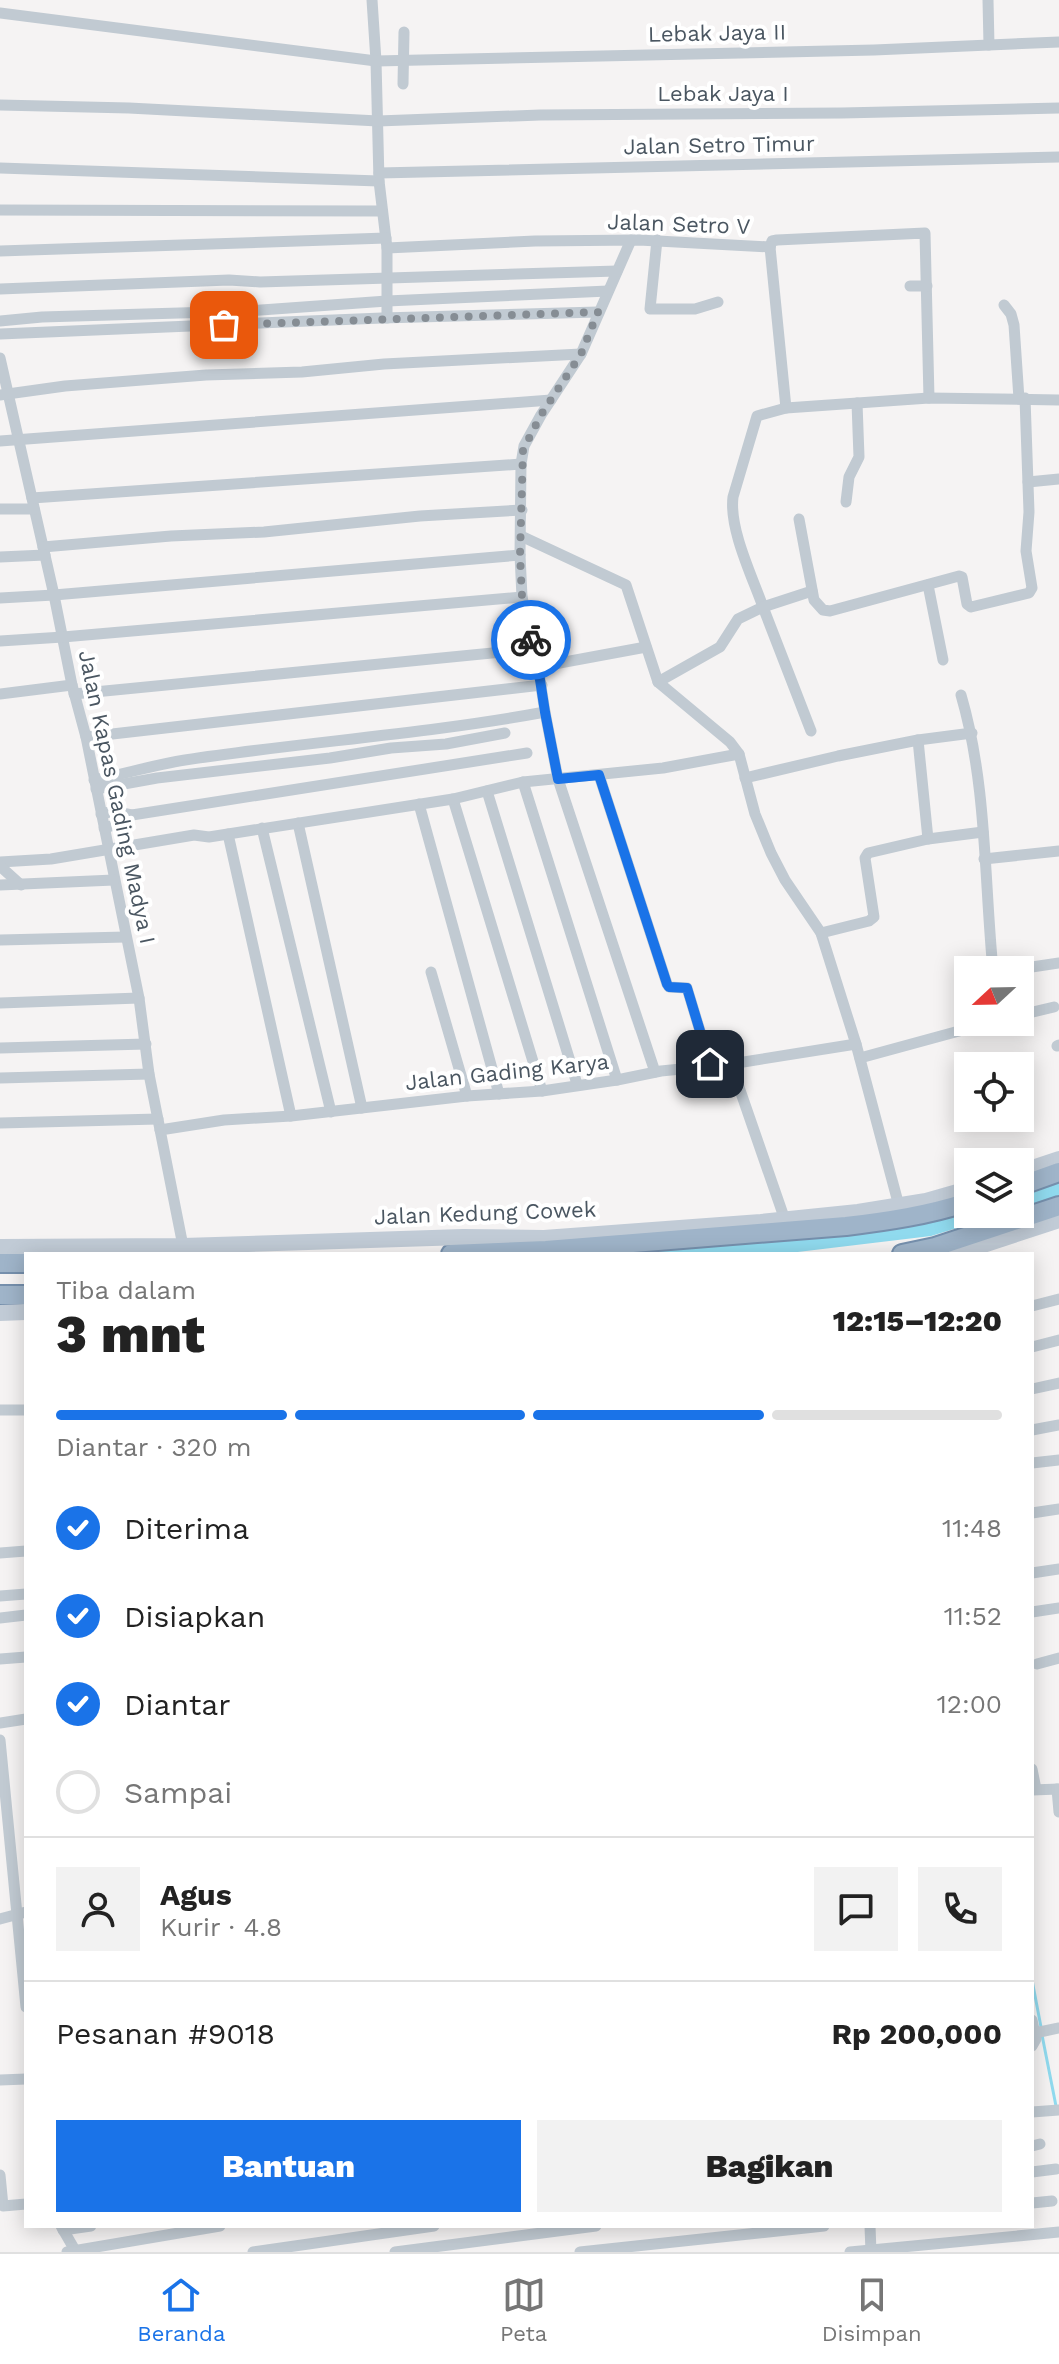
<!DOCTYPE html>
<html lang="id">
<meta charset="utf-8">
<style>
body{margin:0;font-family:"Work Sans",sans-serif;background:#f2f2f2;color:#222;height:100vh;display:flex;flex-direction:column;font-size:30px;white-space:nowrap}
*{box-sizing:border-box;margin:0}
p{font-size:26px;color:#767676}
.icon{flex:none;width:44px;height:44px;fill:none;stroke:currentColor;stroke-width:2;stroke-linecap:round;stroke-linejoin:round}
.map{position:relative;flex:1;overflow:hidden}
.drawer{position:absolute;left:24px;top:1252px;width:1010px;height:976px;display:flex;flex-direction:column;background:#fff;border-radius:0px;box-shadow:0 4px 20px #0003}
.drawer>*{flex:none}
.needle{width:52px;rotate:248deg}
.tools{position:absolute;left:954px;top:956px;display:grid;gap:16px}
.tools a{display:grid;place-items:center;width:80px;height:80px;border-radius:0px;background:#fff;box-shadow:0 4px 20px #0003;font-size:40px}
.pin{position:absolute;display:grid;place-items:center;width:68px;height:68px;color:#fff;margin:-34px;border-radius:16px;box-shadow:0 4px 12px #0006}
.courier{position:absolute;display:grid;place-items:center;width:80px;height:80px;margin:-40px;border:6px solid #1a73e8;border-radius:50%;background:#fff;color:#222;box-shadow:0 2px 10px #0007}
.overview em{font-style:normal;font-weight:800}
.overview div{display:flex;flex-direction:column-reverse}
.overview{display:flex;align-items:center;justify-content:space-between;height:136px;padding:0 32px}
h1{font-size:52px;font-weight:800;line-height:60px}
.bar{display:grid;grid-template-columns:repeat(4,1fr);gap:12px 8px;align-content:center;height:96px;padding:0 32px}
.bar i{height:10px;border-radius:6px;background:#e0e0e0}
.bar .on{background:#1a73e8}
.bar p{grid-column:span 4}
.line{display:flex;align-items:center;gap:20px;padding:0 32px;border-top:2px solid #e0e0e0}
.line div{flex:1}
.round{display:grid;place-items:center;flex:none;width:84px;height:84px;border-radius:0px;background:#f2f2f2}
ol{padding:0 32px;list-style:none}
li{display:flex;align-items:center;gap:24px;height:88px}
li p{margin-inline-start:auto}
li .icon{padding:8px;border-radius:50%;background:#1a73e8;color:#fff;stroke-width:4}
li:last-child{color:#767676}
li i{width:44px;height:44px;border:4px solid #e0e0e0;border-radius:50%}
.action{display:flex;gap:16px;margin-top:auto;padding:16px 32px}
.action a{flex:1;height:92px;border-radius:0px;background:#1a73e8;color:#fff;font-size:32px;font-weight:800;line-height:92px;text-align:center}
.action a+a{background:#f2f2f2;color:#222}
.dock{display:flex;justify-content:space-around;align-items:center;height:112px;border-top:2px solid #e0e0e0;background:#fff;font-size:22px;color:#767676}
.dock a{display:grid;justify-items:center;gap:4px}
.dock .on{color:#1a73e8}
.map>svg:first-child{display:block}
</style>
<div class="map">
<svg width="1059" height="2252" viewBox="0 0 1059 2252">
<rect width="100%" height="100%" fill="#f5f3f3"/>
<!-- water -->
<g fill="#90daee">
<path d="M 1059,1180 L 1059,1196 L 1020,1208 L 1020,1194 Z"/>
<path d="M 968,1211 L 968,1214 L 1003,1214 L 931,1236 L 781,1254 L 601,1254 Z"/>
</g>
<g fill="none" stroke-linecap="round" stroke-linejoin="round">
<!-- stream -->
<g stroke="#90daee" stroke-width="3">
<path d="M 1032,1980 L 1041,2027"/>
<path d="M 1042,2035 L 1056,2106"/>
</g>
<defs>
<g id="trunk">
<path d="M 1020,1186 L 1059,1172"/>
<path d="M 451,1254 L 546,1250 L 846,1226 C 888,1221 928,1215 968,1202"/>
<path d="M 902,1254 L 935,1247 L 1059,1206"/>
<path d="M 0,1263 L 26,1263"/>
<path d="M 0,1295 L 26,1295"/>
</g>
</defs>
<!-- trunk casing -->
<use href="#trunk" stroke="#7690ad" stroke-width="22"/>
<!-- minor -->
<g stroke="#c1cad2" stroke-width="11">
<path d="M 372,0 L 376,61 L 379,181 L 387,248 L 387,318"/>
<path d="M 988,0 L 989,45"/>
<path d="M 0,13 L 376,61 L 874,50 L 1059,42"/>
<path d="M 403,84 L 404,32"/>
<path d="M 0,105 L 129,108 L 378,121 L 540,115 L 842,113 L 1059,108"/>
<path d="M 0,168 L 379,181"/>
<path d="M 379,173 L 1059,157"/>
<path d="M 0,210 L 382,211"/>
<path d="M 631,240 L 581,354 L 541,415 L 524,446 L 521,464 L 520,555 L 522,597 L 538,667 L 545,712 L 558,779 L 655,1072"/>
<path d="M 657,240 L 650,309 L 695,309 L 718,302"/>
<path d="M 770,247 L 772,241 L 777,240 L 925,233 L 929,398"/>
<path d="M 770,247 L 786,408"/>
<path d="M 387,248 L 535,241 L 639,240 L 770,247"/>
<path d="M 0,251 L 386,238"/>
<path d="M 910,286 L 927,286"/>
<path d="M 0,289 L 229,280 L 260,282 L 617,271"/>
<path d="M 1004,305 L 1011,314 L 1014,325 L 1019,399"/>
<path d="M 0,321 L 42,317 L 248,311 L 387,301 L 608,291"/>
<path d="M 0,334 L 382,318 L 598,312"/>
<path d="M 0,358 L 54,595 L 72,685 L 86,737 L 139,998 L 149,1074 L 183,1246"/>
<path d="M 0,395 L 65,386 L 206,375 L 302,372 L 384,364 L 581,354"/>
<path d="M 0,441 L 551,400"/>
<path d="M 1028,482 L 1059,479"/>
<path d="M 32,498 L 521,464"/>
<path d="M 846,502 L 849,477 L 859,457 L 857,403"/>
<path d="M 0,509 L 34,509"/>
<path d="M 799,519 L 814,600 L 823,610 L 830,611 L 959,576 L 962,577 L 967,604 L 971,607 L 1029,593 L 1032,588 L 1026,551 L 1029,512 L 1025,398"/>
<path d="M 521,536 L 626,585 L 658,682 L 730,742 L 739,754 L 755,814 L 771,853 L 785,880 L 821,933 L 856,1044 L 899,1206"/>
<path d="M 43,547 L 171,536 L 264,532 L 420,516 L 522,510"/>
<path d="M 0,557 L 45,555"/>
<path d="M 928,585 L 943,660"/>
<path d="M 0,598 L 54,595 L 520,555"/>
<path d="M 0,641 L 63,637 L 522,597"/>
<path d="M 538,667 L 646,647"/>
<path d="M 658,682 L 720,647 L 738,619 L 763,607 C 752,576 729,529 733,497 L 757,416 L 786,408 L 929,398 L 1059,400"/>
<path d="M 0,694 L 72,685"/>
<path d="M 74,694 L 533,649"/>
<path d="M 961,695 C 987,784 984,878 993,970"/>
<path d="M 811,731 L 763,607 L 812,591"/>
<path d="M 86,737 L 542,685"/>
<path d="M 918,740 L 928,839"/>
<path d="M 599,775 L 667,984 L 669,987 L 687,988 L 710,1064"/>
<path d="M 745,778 L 838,756 L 918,740 L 972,733"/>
<path d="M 94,780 C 124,774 154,765 185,760 C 304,742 426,734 545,712"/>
<path d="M 523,782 L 617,1080"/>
<path d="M 96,789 L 157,778 L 330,758 L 391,748 L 446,744 L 505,733"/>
<path d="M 487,791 L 577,1084"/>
<path d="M 453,799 L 542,1091"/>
<path d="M 419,804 L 499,1094"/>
<path d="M 101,814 L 115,811 L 132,815 L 527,753"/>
<path d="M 298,823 L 362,1108"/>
<path d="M 104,828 L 118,824 L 132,815"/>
<path d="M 262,828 L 331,1112"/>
<path d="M 228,834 L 291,1116"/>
<path d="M 984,859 L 1059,851"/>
<path d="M 0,862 L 51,859 L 194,835 L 209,837 L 453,799 L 523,782 L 663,768 L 739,754"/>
<path d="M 0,866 L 21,885"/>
<path d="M 0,885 L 114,880"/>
<path d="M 821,933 L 869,921 L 874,917 L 865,858 L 868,853 L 928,839 L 983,832"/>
<path d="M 0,940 L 126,937"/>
<path d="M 1012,970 L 1059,963"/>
<path d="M 431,972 L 467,1096"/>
<path d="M 0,1003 L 139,998"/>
<path d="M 1020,1015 L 1054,1007"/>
<path d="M 1057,1046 L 1059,1045"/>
<path d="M 0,1048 L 146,1044"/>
<path d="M 860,1058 L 992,1022"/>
<path d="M 731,1064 L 785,1220"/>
<path d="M 0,1078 L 149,1074"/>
<path d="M 0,1123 L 158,1119"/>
<path d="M 160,1130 L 224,1120 L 291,1116 L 467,1096 L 542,1091 L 617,1080 L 661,1071 L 731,1064 L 856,1044"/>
<path d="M 1032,1306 L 1059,1299"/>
<path d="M 1032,1347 L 1059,1340"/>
<path d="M 1032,1389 L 1059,1383"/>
<path d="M 0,1410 L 26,1410"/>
<path d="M 1032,1430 L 1059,1425"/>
<path d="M 1032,1463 L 1059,1460"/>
<path d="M 1032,1513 L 1059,1509"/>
<path d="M 0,1553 L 26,1551"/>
<path d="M 1032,1573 L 1059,1569"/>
<path d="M 0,1596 L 26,1594"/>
<path d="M 1032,1612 L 1059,1608"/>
<path d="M 0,1618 L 26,1615"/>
<path d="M 0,1659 L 26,1657"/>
<path d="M 1037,1664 L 1059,1658"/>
<path d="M 0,1723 L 26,1719"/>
<path d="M 0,1740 L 26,2007"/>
<path d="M 1032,1769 L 1036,1789"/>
<path d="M 1057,1789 L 1059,1812"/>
<path d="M 1032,1790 L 1059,1789"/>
<path d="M 0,1919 L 26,1912"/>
<path d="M 1032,2020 L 1036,2039 L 1032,2046"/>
<path d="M 1035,2033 L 1059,2028"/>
<path d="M 0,2080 L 26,2079"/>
<path d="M 1032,2112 L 1059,2110"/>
<path d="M 1032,2146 L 1040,2144"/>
<path d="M 1032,2172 L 1056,2169"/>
<path d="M 0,2175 L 3,2206 L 26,2204"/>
<path d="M 1032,2203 L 1052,2201"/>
<path d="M 61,2226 L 76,2252"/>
<path d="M 870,2226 L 871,2252"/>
<path d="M 63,2230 L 91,2226"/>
<path d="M 67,2252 L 220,2226"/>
<path d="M 253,2252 L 434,2226"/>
<path d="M 395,2252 L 596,2226"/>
<path d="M 580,2252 L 824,2226"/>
<path d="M 850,2252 L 1059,2232"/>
</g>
<!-- secondary -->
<g stroke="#c1cbd6" stroke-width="16">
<path d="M 1020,1172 L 1059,1159"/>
<path d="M 0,1247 L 183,1246 L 463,1237 L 544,1238 L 761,1222 L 858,1212 L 926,1201 L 968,1189"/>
<path d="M 956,1254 L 1059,1220"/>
<path d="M 0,1313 L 26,1312"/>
</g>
<!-- trunk -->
<use href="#trunk" stroke="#9fb4c9" stroke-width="18"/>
</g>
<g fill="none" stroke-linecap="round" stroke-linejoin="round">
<!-- done -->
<path stroke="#868d94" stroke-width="8" stroke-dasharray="0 14.4" d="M 224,325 L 598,312 L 581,354 L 541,415 L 523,450 L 520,555 L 522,597 L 531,640"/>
<!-- route -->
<path stroke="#1a73e8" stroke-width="10" d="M 531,640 L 538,667 L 545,712 L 558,779 L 599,775 L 667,984 L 669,987 L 687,988 L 710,1064"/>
</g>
<g text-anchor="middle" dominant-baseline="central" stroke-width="8" stroke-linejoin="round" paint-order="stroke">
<!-- street labels -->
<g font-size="22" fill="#4a5661" stroke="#fff">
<text transform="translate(717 33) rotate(-1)">Lebak Jaya II</text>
<text x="723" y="93">Lebak Jaya I</text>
<text transform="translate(719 145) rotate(-1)">Jalan Setro Timur</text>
<text transform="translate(679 224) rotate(2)">Jalan Setro V</text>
<text transform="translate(117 797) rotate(78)">Jalan Kapas Gading Madya I</text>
<text transform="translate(507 1072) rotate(-6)">Jalan Gading Karya</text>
<text transform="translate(485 1213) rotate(-2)">Jalan Kedung Cowek</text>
</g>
</g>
</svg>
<div class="tools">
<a><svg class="needle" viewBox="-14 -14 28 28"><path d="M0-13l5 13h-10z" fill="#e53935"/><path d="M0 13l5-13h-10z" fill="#767676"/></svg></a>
<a><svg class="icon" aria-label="locate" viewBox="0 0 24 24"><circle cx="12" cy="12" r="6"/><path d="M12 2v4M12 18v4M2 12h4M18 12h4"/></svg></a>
<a><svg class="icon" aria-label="layers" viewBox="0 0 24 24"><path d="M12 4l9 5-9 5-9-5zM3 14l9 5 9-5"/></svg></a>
</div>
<div class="pin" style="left:224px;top:325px;background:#ea580c"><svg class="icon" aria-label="bag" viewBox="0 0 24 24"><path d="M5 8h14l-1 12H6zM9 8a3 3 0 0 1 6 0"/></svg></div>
<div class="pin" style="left:710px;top:1064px;background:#1f2937"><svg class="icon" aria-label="home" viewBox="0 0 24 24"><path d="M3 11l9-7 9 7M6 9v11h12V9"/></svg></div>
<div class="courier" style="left:531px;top:640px"><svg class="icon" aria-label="bike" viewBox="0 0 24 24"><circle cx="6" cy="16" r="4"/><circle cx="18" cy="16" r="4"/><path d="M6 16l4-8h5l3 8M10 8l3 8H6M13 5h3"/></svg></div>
<section class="drawer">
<div class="overview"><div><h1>3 mnt</h1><p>Tiba dalam</p></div><em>12:15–12:20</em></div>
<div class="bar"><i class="on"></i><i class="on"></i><i class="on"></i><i></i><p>Diantar · 320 m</p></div>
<ol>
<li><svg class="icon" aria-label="check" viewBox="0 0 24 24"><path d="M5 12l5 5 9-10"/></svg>Diterima<p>11:48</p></li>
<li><svg class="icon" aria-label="check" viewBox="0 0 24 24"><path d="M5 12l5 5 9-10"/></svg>Disiapkan<p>11:52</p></li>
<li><svg class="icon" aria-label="check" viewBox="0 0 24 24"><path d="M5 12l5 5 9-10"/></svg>Diantar<p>12:00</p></li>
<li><i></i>Sampai</li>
</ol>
<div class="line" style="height:144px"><a class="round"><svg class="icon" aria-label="person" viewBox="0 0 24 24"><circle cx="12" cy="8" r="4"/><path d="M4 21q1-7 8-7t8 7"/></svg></a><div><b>Agus</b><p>Kurir · 4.8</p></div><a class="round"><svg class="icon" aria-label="chat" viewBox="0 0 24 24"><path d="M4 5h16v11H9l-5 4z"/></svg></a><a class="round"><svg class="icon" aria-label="phone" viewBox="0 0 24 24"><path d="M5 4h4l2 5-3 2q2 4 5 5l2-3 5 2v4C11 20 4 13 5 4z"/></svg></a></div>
<div class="line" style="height:104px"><div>Pesanan #9018</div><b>Rp 200,000</b></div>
<div class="action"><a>Bantuan</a><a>Bagikan</a></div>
</section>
</div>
<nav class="dock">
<a class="on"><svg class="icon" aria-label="home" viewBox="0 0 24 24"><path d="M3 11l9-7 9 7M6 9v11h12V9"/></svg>Beranda</a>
<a><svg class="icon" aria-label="map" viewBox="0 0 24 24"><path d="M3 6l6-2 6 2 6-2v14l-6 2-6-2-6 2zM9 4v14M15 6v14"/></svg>Peta</a>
<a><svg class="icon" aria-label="saved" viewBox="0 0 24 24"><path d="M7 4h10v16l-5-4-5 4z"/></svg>Disimpan</a>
</nav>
